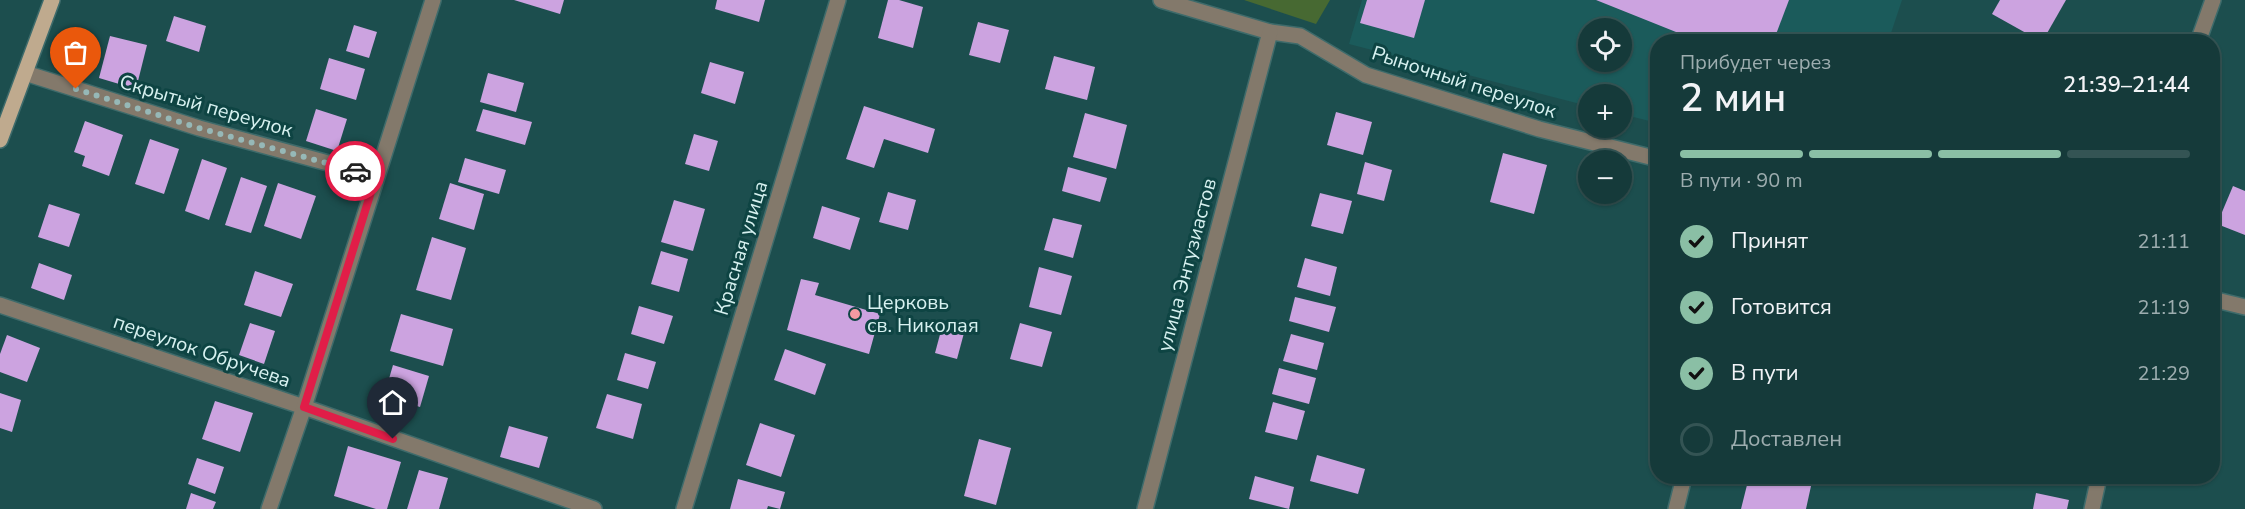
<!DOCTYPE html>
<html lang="ru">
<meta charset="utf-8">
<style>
body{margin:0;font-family:"Nunito Sans",sans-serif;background:#224545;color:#f1f3f6;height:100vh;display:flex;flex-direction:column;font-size:22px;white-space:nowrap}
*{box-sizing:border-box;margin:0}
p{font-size:20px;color:#9dadaf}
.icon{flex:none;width:33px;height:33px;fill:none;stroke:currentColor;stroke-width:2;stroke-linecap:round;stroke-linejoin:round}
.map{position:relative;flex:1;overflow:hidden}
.drawer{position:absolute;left:1650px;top:34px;width:570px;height:450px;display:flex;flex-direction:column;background:#153a3a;border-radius:24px;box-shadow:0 2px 4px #0004,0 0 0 2px #345454}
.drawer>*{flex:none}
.fabs{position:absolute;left:1578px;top:18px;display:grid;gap:12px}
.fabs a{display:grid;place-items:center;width:54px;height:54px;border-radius:50%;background:#153a3a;box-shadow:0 2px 4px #0004,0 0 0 2px #345454;font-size:30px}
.pin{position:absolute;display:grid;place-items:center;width:51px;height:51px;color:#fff;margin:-62px -26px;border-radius:50% 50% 50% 0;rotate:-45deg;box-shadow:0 0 6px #0007}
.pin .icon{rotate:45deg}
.courier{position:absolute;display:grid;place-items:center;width:60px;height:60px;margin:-30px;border:4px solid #e11d48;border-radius:50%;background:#fff;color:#222;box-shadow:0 2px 8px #0007}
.overview em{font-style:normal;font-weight:600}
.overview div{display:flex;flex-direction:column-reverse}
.overview{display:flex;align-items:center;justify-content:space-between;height:102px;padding:0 30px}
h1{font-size:39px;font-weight:600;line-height:45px}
.bar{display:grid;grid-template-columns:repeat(4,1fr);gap:9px 6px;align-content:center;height:72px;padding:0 30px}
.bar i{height:8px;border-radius:4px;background:#345454}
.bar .current{background:#8abfa5}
.bar p{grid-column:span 4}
ol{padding:0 30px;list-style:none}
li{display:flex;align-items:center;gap:18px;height:66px}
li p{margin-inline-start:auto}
li .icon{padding:6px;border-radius:50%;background:#8abfa5;color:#111;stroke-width:4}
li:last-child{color:#9dadaf}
li i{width:33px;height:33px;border:3px solid #345454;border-radius:50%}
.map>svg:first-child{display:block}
</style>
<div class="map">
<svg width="2245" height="509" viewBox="0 0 2245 509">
<rect width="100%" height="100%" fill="#1c4e4e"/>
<!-- built -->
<path fill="#1b5b5b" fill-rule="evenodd" d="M 1362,0 L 1902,0 L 1888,42 L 1658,42 L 1657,123 L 1622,114 L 1622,94 L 1588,94 L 1588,106 L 1349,44 ZM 1588,28 L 1622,28 L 1622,62 L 1588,62 Z"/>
<!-- green -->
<path fill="#476932" d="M 1244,0 L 1330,0 L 1316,24 Z"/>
<!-- building -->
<g fill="#cca3e0">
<path d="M 514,0 L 564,0 L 560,14 Z"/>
<path d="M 717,0 L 765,0 L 759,22 L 715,9 Z"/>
<path d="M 888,0 L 899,0 L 923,7 L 913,48 L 878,38 Z"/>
<path d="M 1367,0 L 1425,0 L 1414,38 L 1360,23 Z"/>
<path d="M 1596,0 L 1789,0 L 1773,42 L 1701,42 Z"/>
<path d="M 2000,0 L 2066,0 L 2042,42 L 1992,14 Z"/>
<path d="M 174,16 L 206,26 L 199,52 L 166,41 Z"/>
<path d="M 978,22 L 1009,30 L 1000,63 L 969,55 Z"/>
<path d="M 354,25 L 377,32 L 369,58 L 346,51 Z"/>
<path d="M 110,36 L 147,45 L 136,89 L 99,78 Z"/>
<path d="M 1054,56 L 1095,67 L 1087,100 L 1045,89 Z"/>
<path d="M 329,58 L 365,69 L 356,100 L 320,89 Z"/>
<path d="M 710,62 L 744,72 L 735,104 L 701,93 Z"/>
<path d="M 488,73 L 524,83 L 516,112 L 480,102 Z"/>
<path d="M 864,106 L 935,129 L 928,153 L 884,139 L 874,168 L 846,159 Z"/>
<path d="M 316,109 L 347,119 L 337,151 L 306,141 Z"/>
<path d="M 483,109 L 532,122 L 525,145 L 476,131 Z"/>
<path d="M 1336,112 L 1372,122 L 1363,155 L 1327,145 Z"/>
<path d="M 1085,113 L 1127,125 L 1116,169 L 1073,157 Z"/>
<path d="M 85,121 L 123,135 L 109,176 L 82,166 L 85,156 L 74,152 Z"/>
<path d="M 694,134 L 718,141 L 709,171 L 685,164 Z"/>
<path d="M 150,139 L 179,149 L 164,194 L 135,184 Z"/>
<path d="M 1503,153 L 1547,165 L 1534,214 L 1490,202 Z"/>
<path d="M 465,158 L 506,170 L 499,194 L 458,182 Z"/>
<path d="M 202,159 L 227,168 L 209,220 L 185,211 Z"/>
<path d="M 1365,162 L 1392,170 L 1384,201 L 1357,194 Z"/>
<path d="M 1068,167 L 1107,178 L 1100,202 L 1062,191 Z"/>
<path d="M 241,177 L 267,186 L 251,233 L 225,225 Z"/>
<path d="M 278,183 L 316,196 L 301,239 L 264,226 Z"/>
<path d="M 450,183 L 484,194 L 474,230 L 439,219 Z"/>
<path d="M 2233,186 L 2245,191 L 2245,235 L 2217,224 Z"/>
<path d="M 888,192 L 916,200 L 908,230 L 879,222 Z"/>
<path d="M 1320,193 L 1352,201 L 1343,234 L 1311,226 Z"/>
<path d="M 674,200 L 705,209 L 693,251 L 661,242 Z"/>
<path d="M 49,204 L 80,214 L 69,247 L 38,237 Z"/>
<path d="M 822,206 L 860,218 L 850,250 L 813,238 Z"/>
<path d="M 1053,218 L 1082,225 L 1073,258 L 1044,250 Z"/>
<path d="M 432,237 L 466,248 L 451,300 L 416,290 Z"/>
<path d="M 661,251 L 688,259 L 679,292 L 651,284 Z"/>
<path d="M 1305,258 L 1337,267 L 1330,296 L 1297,287 Z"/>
<path d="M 39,263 L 72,275 L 64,300 L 31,288 Z"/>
<path d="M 1039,267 L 1072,276 L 1061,315 L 1029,307 Z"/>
<path d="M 255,271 L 293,284 L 281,317 L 244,305 Z"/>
<path d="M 801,279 L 819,283 L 815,295 L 880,314 L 869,354 L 787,330 Z"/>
<path d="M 1295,297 L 1336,307 L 1329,332 L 1289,321 Z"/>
<path d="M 639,306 L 673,316 L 664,344 L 631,334 Z"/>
<path d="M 401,314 L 453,329 L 443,366 L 390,351 Z"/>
<path d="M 250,323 L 275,331 L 264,364 L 239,355 Z"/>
<path d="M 1020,323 L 1052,332 L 1042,367 L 1010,359 Z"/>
<path d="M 942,327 L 964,333 L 957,359 L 935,353 Z"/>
<path d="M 1291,334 L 1324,343 L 1317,370 L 1283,361 Z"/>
<path d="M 7,335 L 40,348 L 27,382 L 0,372 L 0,354 Z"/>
<path d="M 785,349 L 826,364 L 815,395 L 774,380 Z"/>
<path d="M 625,353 L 656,362 L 648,389 L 617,380 Z"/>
<path d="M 393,365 L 429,376 L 420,407 L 384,396 Z"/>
<path d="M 1279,368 L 1316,378 L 1309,404 L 1272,394 Z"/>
<path d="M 0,393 L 21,400 L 12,432 L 0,428 Z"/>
<path d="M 607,394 L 642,404 L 633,439 L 596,428 Z"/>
<path d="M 215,401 L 253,413 L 240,452 L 202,439 Z"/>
<path d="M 1273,402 L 1305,411 L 1297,440 L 1265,432 Z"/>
<path d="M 760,423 L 795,435 L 781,477 L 746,465 Z"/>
<path d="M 509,426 L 548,437 L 539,468 L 500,457 Z"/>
<path d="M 979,439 L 1011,448 L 996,505 L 964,496 Z"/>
<path d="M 348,446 L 401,462 L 387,509 L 376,509 L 334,496 Z"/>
<path d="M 1317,455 L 1365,469 L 1358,494 L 1310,481 Z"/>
<path d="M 197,458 L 224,467 L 215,494 L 188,484 Z"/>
<path d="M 419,470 L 448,478 L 439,509 L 407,509 Z"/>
<path d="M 1255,476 L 1294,487 L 1289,509 L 1249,499 Z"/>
<path d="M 1749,477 L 1774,477 L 1811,486 L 1806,509 L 1741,509 Z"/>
<path d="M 738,479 L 785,492 L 780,509 L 768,506 L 767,509 L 730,509 Z"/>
<path d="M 191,493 L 216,502 L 213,509 L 186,509 Z"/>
<path d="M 2036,493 L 2069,500 L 2067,509 L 2033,509 Z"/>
</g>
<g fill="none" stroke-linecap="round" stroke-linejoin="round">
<defs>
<g id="minor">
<path d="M 1161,0 L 1270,32 L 1300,36 L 1366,75 L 1539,129 L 1658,159"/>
<path d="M 2198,42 L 2213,0"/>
<path d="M 25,73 L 199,128 L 376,176"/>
<path d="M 2212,299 L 2245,307"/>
<path d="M 0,305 L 304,407 L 594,509"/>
<path d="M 269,509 L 304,407 L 433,0"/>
<path d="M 684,509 L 838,0"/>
<path d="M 1145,509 L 1270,32"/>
<path d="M 1676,509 L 1684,477"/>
<path d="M 2092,509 L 2099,477"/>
</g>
<path id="major" d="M 0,140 L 52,0"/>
</defs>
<!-- minor casing -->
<use href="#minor" stroke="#3e6b6b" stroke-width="18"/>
<!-- major casing -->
<use href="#major" stroke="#3e6b6b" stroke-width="18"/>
<!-- minor -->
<use href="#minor" stroke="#83796b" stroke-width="15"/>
<!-- major -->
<use href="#major" stroke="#bfaa8e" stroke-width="15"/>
</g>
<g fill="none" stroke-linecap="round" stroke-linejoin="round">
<!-- done -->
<path stroke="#96b8b7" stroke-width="6" stroke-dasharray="0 10.8" d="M 76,89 L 199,128 L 355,171"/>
<!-- route -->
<path stroke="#e11d48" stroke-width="8" d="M 355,171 L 376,176 L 304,407 L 393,439"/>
</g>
<!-- markers -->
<circle fill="#f49aa2" stroke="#0e4443" stroke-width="2" cx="855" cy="314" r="6"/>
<g text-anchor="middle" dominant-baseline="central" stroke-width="6" stroke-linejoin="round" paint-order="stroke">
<!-- street labels -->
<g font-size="20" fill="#d7f1f0" stroke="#0e4443">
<text transform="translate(1464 82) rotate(18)">Рыночный переулок</text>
<text transform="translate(206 106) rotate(16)">Скрытый переулок</text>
<text transform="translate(741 248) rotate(-73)">Красная улица</text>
<text transform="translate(1187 265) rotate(-75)">улица Энтузиастов</text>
<text transform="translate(202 351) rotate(19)">переулок Обручева</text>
</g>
<!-- poi labels -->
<g font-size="20" fill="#d7f1f0" stroke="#0e4443" text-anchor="start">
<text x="867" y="302">Церковь<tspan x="867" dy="23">св. Николая</tspan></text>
</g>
</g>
</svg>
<div class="fabs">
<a><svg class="icon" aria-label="locate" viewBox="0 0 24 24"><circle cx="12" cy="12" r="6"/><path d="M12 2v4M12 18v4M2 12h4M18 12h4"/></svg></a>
<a>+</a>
<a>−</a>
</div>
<div class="pin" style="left:76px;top:89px;background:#ea580c"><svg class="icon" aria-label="bag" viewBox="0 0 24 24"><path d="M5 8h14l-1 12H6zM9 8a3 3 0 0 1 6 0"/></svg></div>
<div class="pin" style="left:393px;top:439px;background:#1f2937"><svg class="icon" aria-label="home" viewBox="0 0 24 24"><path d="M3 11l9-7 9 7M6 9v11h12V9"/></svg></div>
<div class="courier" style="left:355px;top:171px"><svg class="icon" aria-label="car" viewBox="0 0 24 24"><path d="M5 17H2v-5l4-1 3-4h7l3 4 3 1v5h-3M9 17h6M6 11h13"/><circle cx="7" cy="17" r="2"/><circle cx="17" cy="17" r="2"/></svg></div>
<section class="drawer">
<div class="overview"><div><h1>2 мин</h1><p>Прибудет через</p></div><em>21:39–21:44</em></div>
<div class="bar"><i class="current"></i><i class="current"></i><i class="current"></i><i></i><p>В пути · 90 m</p></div>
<ol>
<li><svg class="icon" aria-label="check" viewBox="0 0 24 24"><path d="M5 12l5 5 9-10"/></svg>Принят<p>21:11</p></li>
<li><svg class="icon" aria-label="check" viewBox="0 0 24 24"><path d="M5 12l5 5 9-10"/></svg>Готовится<p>21:19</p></li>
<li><svg class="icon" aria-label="check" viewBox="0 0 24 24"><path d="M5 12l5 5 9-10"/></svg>В пути<p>21:29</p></li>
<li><i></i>Доставлен</li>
</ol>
</section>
</div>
